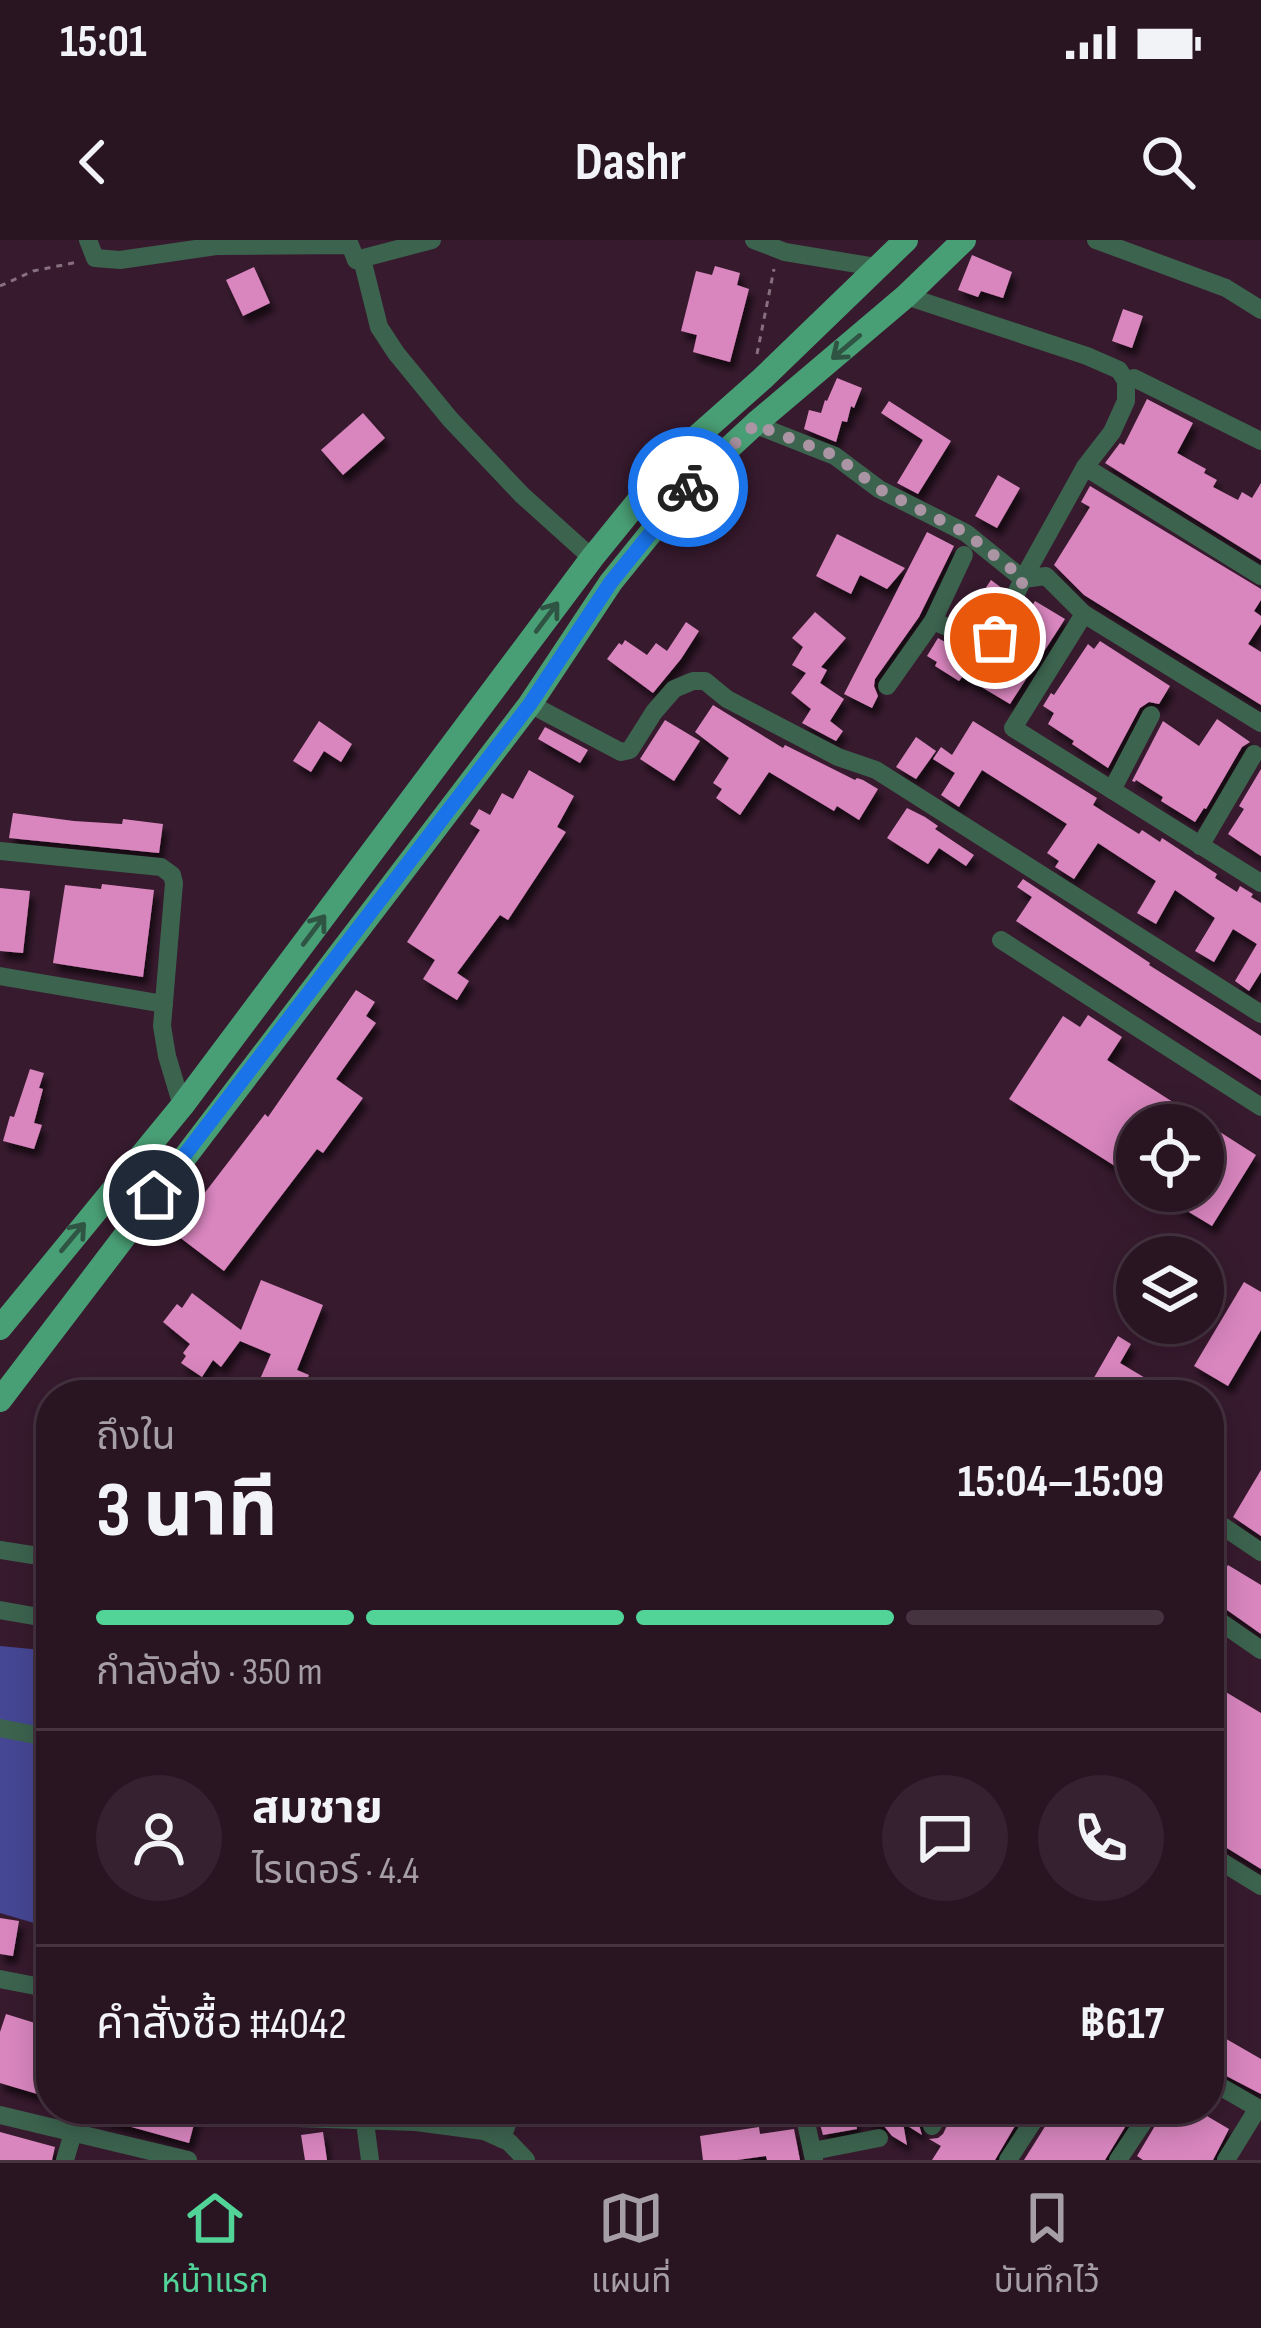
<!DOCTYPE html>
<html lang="th">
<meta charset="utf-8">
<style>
body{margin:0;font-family:"Sofia Sans Condensed","Noto Sans Thai",sans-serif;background:#35212f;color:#f1f3f6;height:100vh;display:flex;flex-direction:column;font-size:45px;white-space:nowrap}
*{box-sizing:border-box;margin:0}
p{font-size:39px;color:#a59ea5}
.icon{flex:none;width:66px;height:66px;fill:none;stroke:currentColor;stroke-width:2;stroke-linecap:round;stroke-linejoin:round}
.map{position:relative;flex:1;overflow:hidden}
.panel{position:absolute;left:36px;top:1140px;width:1188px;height:744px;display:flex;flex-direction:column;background:#291422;border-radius:48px;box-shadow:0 6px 30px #0003,0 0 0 3px #453340}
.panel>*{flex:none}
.controls{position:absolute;left:1116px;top:864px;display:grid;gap:24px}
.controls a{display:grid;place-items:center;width:108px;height:108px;border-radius:50%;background:#291422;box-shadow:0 6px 30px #0003,0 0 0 3px #453340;font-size:60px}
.pin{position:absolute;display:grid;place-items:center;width:102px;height:102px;color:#fff;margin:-51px;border:6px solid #fff;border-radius:50%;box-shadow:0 3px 12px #0007}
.courier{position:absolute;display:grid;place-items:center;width:120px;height:120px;margin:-60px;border:9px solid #1a73e8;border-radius:50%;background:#fff;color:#222;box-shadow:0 3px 15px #0007}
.headline em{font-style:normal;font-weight:700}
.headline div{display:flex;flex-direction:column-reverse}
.headline{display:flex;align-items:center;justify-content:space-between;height:204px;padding:0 60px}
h1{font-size:78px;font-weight:700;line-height:90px}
.bar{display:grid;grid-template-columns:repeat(4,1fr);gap:18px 12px;align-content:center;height:144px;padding:0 60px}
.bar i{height:15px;border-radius:9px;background:#453340}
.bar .active{background:#52d397}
.bar p{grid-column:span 4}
.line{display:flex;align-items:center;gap:30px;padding:0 60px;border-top:3px solid #453340}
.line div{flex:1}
.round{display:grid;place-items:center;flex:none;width:126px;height:126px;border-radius:63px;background:#35212f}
.status{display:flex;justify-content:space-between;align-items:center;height:84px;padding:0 60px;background:#291422;direction:ltr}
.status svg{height:33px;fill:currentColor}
header{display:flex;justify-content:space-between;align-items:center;height:156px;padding:0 60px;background:#291422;font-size:54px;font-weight:700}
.dock{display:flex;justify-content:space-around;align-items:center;height:168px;border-top:3px solid #453340;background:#291422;font-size:33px;color:#a59ea5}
.dock a{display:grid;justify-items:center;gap:6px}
.dock .active{color:#52d397}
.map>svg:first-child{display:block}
</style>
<div class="status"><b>15:01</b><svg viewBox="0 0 49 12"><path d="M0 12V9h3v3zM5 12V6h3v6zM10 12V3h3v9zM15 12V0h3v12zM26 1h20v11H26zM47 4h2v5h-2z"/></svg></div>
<header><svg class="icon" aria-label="back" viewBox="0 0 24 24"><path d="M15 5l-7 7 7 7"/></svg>Dashr<svg class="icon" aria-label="search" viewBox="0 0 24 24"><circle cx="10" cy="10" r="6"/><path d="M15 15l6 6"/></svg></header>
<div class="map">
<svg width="1261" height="1920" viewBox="0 0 1261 1920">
<defs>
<filter id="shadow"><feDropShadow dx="4.5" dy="8" stdDeviation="3" flood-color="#0009"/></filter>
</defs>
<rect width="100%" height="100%" fill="#371a2e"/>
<!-- forest -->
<path fill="#464794" d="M 0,1406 L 42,1410 L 51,1419 L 51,1688 L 0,1673 Z"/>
<!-- building -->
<g fill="#d986bf" filter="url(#shadow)">
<path d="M 972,15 L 1012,32 L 1003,58 L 981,51 L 978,57 L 958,50 Z"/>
<path d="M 715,26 L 740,33 L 737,45 L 749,49 L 730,122 L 693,112 L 697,95 L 681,91 L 696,31 L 712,35 Z"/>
<path d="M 254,27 L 270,63 L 243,76 L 226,40 Z"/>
<path d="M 1123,69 L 1143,76 L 1132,108 L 1112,101 Z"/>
<path d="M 837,138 L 862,148 L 854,168 L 851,166 L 847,182 L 842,181 L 836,202 L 804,189 L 809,170 L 821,173 L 825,160 L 827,161 Z"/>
<path d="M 1147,159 L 1193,183 L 1177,213 L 1206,229 L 1204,233 L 1217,240 L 1213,247 L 1238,260 L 1242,252 L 1252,258 L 1261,243 L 1261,320 L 1105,223 L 1120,203 L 1124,205 Z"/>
<path d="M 889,161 L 951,201 L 918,254 L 897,243 L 923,200 L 881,173 Z"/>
<path d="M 363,173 L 385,198 L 343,235 L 321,210 Z"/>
<path d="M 998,235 L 1020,248 L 997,288 L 975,276 Z"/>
<path d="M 1090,246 L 1261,349 L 1261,360 L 1254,371 L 1261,376 L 1261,384 L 1248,404 L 1261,412 L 1261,465 L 1084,355 L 1054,325 L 1090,267 L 1081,262 Z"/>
<path d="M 927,292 L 954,306 L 919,377 L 875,439 L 874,446 L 878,456 L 872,468 L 844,454 Z"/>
<path d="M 837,294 L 905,328 L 887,349 L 860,335 L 851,354 L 816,336 Z"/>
<path d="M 991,340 L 1003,349 L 994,368 L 984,379 L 971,370 Z"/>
<path d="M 1035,361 L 1065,379 L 1010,464 L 963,436 L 959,441 L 935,426 L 937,422 L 927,416 L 938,398 L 992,428 Z"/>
<path d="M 815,372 L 846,398 L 821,427 L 827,430 L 820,443 L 844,459 L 830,481 L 843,491 L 836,501 L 802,483 L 811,469 L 791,453 L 806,433 L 792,425 L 803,407 L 792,398 Z"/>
<path d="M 686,382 L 699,391 L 681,419 L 653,453 L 607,419 L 619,403 L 622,405 L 625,400 L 647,415 L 656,403 L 667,411 Z"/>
<path d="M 1100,401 L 1170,446 L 1159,464 L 1149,462 L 1140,468 L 1108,528 L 1072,504 L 1074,501 L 1048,484 L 1054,473 L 1043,466 L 1051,453 L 1054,455 L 1088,404 L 1094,409 Z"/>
<path d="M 713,465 L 783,508 L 785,505 L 855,540 L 857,538 L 863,540 L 878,549 L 859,580 L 837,566 L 834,571 L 769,532 L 740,575 L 716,558 L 722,549 L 713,543 L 729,518 L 695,492 Z"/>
<path d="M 1217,479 L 1250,502 L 1242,507 L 1206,569 L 1204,568 L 1195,582 L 1161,561 L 1163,557 L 1136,540 L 1135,542 L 1132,541 L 1163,481 L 1199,506 Z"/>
<path d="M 665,480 L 700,501 L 674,541 L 640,519 Z"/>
<path d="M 319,481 L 352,504 L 341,522 L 324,511 L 311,532 L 293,521 Z"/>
<path d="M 973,481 L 1097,558 L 1093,565 L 1139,594 L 1142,590 L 1160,602 L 1162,598 L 1217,634 L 1215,638 L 1237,652 L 1240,646 L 1253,654 L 1251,657 L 1261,663 L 1261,732 L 1249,751 L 1235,741 L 1257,704 L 1233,689 L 1214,722 L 1195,711 L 1215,678 L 1175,650 L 1156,684 L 1137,673 L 1156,641 L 1098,603 L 1074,639 L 1055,627 L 1059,621 L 1047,613 L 1067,584 L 982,530 L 959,567 L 941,555 L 955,533 L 933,519 L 941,507 L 952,515 Z"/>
<path d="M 545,487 L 588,510 L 580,523 L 538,499 Z"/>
<path d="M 916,497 L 936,511 L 916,539 L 896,527 Z"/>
<path d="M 1261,529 L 1261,616 L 1228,594 L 1244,569 L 1239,566 Z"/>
<path d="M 529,530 L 574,556 L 557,587 L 566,592 L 508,680 L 500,675 L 457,733 L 469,741 L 457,760 L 423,739 L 435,720 L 407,702 L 480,590 L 470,584 L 479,569 L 490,575 L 502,553 L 513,559 Z"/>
<path d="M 907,568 L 925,577 L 938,586 L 935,589 L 974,615 L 966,626 L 939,608 L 928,624 L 887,598 Z"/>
<path d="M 13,573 L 74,581 L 122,584 L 123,579 L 163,584 L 159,613 L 9,598 Z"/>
<path d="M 1023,639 L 1150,723 L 1149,725 L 1261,796 L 1261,840 L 1016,681 L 1032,657 L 1017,647 Z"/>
<path d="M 102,644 L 154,650 L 143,737 L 53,723 L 65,645 L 101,649 Z"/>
<path d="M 0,648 L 30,651 L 23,713 L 0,711 Z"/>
<path d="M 356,750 L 375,762 L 366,776 L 376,783 L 336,839 L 363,858 L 323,913 L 317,909 L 224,1031 L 174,993 L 265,874 L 268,877 Z"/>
<path d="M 1088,775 L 1122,797 L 1107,820 L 1256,915 L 1212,986 L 1154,951 L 1203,951 L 1203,885 L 1137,885 L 1137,940 L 1009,859 L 1063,776 L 1080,787 Z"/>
<path d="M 30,829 L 44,833 L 39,848 L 43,849 L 34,883 L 42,885 L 34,909 L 3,901 L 10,876 L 14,877 Z"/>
<path d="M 261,1040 L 323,1065 L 297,1130 L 309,1135 L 300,1155 L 253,1155 L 271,1114 L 240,1101 L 221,1127 L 213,1120 L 202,1137 L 181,1123 L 186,1116 L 183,1113 L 190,1104 L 163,1082 L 177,1064 L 182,1068 L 192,1053 L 241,1090 Z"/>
<path d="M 1244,1042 L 1261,1052 L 1261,1090 L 1228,1146 L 1194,1126 Z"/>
<path d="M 1118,1096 L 1131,1104 L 1120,1123 L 1152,1142 L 1154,1137 L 1184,1155 L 1084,1155 Z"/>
<path d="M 1261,1230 L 1261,1296 L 1233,1277 Z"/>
<path d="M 1228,1325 L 1261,1345 L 1261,1394 L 1217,1363 L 1209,1361 L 1209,1356 Z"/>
<path d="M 1209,1442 L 1261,1473 L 1261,1629 L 1209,1597 Z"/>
<path d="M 0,1678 L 19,1681 L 13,1716 L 0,1714 Z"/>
<path d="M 6,1774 L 51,1788 L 51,1858 L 0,1843 L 0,1792 Z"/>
<path d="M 1209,1789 L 1261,1819 L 1261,1854 L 1209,1827 Z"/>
<path d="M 93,1869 L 198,1869 L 189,1903 L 92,1876 Z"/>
<path d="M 837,1869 L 926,1869 L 919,1885 L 922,1895 L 903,1883 L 907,1905 L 892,1896 L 884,1886 L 876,1885 L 855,1872 L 857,1889 L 823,1895 L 816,1870 Z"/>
<path d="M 955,1869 L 1013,1869 L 1022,1874 L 995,1920 L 932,1920 L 941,1906 L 929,1899 L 938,1898 L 943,1894 Z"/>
<path d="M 1056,1869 L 1136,1869 L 1105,1920 L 1024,1920 Z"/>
<path d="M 1165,1869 L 1195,1869 L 1229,1889 L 1213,1920 L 1143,1920 L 1137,1916 Z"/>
<path d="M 759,1887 L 760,1894 L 794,1889 L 800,1920 L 767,1920 L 766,1916 L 737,1920 L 703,1920 L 700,1896 Z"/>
<path d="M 0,1892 L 55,1907 L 52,1920 L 0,1920 Z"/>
<path d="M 323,1892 L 327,1920 L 305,1920 L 301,1895 Z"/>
</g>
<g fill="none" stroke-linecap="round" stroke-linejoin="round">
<!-- path -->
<g stroke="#886f80" stroke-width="3" stroke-dasharray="6 6" stroke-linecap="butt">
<path d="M 0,46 L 33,31 L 78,22"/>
<path d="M 757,114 L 774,29"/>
</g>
<!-- minor -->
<g stroke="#3c634e" stroke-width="18">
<path d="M 88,0 L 95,18 L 120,20 L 216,6 L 350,5 L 356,20 L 363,23 L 379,87 L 396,113 L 450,179 L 522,255 L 592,318"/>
<path d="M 754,0 L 785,12 L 876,27"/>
<path d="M 1096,0 L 1226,48 L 1261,70"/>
<path d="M 356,20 L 432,0"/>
<path d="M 906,56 L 1087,116 L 1119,130 L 1126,141 L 1126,161 L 1112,192 L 1085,227 L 1023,339 L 1046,336 L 1084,374 L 1261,483"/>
<path d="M 1126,141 L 1134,138 L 1261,201"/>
<path d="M 756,183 L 761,187 L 835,216 L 879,249 L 966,293 L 1023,339 L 995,397 L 985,403 L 933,381"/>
<path d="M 1085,227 L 1261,336"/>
<path d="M 1084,374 L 1013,488 L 1261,643"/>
<path d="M 887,446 L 933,381 L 964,315"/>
<path d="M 530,464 L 621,512 L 630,510 L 654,472 L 674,449 L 693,441 L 705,441 L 727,459 L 838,517 L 876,530 L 1261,774"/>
<path d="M 1112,550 L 1151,475"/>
<path d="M 1200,606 L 1254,514"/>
<path d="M 0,611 L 161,627 L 172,635 L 174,643 L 162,786 L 167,816 L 182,866"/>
<path d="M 1001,700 L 1261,867"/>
<path d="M 0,736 L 164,764"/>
<path d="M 1215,1281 L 1261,1312"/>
<path d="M 0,1310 L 51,1318"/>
<path d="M 0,1370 L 51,1379"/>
<path d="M 1209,1374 L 1261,1410"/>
<path d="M 0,1488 L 51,1498"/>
<path d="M 1209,1614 L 1261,1646"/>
<path d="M 0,1739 L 51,1749"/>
<path d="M 1209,1840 L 1261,1870"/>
<path d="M 234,1869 L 239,1873 L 266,1877 L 416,1882 L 484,1891 L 509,1902 L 526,1920"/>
<path d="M 0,1875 L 188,1920"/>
<path d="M 805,1878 L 814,1920"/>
<path d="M 932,1886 L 942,1869"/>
<path d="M 502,1899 L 512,1869"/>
<path d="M 813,1911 L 879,1898"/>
<path d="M 65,1920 L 80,1869"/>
<path d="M 370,1920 L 365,1882 L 373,1869"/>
<path d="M 1008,1920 L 1041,1869"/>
<path d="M 1118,1920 L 1152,1869"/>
<path d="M 1226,1920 L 1258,1868"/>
</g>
<!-- major -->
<g stroke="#499f75" stroke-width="24">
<path d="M 0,1088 L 182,866 L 592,318 L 674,217 L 762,139 L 906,0"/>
<path d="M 0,1160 L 530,464 L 611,342 L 691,243 L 756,183 L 906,56 L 964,0"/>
</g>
</g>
<!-- one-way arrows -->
<defs><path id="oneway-shaft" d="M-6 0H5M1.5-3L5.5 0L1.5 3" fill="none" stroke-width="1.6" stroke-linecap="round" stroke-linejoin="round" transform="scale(3)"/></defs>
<g stroke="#305444">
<use href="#oneway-shaft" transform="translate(846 107) rotate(140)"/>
<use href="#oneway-shaft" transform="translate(547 377) rotate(-53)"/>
<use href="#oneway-shaft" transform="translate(314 690) rotate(-53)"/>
<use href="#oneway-shaft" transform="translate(73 997) rotate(-50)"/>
</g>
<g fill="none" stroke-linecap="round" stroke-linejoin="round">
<!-- done -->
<path stroke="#ab94a3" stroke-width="12" stroke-dasharray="0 21.6" d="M 688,247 L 757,183 L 761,187 L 836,216 L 879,249 L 966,293 L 1024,339 L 995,398"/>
<!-- route -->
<path stroke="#1a73e8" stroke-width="15" d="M 154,955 L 530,464 L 611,342 L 688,247"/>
</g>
</svg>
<div class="controls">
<a><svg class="icon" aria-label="locate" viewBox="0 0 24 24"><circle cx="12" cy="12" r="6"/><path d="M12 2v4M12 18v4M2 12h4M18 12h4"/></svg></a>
<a><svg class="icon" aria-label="layers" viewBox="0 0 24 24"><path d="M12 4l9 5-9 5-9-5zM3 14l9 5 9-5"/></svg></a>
</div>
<div class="pin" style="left:995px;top:398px;background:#ea580c"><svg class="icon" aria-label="bag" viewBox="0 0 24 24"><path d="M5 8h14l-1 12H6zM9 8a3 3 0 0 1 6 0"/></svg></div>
<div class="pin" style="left:154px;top:955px;background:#1f2937"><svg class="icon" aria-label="home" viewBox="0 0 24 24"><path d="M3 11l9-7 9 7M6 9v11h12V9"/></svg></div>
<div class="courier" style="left:688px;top:247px"><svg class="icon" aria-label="bike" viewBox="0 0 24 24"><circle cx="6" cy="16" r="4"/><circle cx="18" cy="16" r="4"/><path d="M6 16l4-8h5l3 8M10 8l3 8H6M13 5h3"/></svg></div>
<section class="panel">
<div class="headline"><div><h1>3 นาที</h1><p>ถึงใน</p></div><em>15:04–15:09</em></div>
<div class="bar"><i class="active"></i><i class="active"></i><i class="active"></i><i></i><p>กำลังส่ง · 350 m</p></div>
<div class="line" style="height:216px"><a class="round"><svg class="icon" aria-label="person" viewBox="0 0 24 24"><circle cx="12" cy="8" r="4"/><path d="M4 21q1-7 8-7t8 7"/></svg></a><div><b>สมชาย</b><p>ไรเดอร์ · 4.4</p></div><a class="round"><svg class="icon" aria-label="chat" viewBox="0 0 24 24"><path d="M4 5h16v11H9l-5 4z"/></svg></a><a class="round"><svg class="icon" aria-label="phone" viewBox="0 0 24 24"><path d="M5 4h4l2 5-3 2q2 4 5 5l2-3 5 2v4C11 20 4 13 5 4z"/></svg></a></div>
<div class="line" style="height:156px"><div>คำสั่งซื้อ #4042</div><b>฿617</b></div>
</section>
</div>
<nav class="dock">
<a class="active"><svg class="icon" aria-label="home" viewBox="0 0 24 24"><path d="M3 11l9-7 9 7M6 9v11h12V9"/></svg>หน้าแรก</a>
<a><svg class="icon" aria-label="map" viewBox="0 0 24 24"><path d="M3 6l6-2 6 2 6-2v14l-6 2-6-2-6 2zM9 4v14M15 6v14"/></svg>แผนที่</a>
<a><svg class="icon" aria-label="saved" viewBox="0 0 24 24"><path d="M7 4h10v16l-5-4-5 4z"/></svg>บันทึกไว้</a>
</nav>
